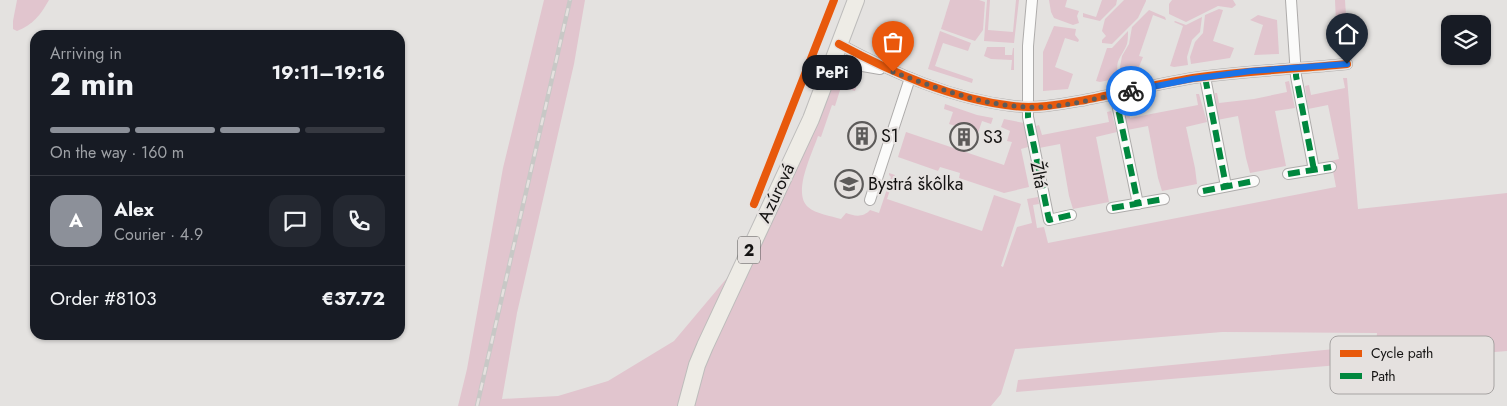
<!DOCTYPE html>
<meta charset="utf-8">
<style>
body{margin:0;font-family:Jost,sans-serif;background:#242831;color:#f1f3f6;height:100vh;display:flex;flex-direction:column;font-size:19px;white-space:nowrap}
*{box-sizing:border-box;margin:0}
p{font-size:16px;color:#9ea1a6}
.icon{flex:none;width:28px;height:28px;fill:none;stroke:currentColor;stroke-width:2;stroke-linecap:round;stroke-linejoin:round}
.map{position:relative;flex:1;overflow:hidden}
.side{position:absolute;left:30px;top:30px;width:375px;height:310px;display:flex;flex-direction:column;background:#171b24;border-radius:15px;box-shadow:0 1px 4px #0004}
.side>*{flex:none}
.tools{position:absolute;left:1441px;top:15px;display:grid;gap:10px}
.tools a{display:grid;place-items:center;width:50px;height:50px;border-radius:10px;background:#171b24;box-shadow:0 1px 4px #0004;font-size:25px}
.pin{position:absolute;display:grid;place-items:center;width:42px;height:42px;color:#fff;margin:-51px -21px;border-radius:50% 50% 50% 0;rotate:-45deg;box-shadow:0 0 5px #0007}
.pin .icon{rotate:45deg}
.courier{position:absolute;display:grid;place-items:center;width:50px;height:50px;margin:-25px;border:4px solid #1a73e8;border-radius:50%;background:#fff;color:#222;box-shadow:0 1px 6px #0007}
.bubble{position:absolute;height:35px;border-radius:15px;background:#171b24;box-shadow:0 1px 4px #0004;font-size:16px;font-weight:700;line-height:35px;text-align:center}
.overview em{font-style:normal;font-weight:700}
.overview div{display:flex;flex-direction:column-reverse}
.overview{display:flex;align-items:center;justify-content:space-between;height:85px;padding:0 20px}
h1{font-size:32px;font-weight:700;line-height:38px}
.bar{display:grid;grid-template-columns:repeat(4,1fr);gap:8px 5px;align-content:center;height:60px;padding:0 20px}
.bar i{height:6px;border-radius:4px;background:#363941}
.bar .on{background:#8c9099}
.bar p{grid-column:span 4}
.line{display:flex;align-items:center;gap:12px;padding:0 20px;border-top:1px solid #363941}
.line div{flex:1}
.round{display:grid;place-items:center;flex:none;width:52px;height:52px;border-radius:15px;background:#242831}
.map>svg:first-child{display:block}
</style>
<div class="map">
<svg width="1507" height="406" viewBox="0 0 1507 406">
<rect width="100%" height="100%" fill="#e4e2e0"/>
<!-- green -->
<g fill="#e1c5ce">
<path d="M 17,0 L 49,0 C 41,14 33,25 17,31 L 13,29 L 13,21 Z"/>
<path d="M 544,0 L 585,0 L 574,64 L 517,313 L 502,399 L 558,396 L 608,381 L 674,341 L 727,278 L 692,357 L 679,406 L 458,406 L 467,369 L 503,168 Z"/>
<path d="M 950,0 L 979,0 L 985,2 L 983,30 L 975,41 L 941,29 Z"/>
<path d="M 987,0 L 990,0 L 988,30 L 1013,32 L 1016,0 L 1019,0 L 1014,43 L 984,41 Z"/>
<path d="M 1049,0 L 1067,0 L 1065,7 L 1079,11 L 1077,16 L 1079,23 L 1073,25 L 1054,18 L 1051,12 Z"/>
<path d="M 1102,0 L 1117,0 L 1116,5 L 1100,21 L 1083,17 L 1083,13 L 1096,17 Z"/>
<path d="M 1124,0 L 1146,0 L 1146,1 L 1138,18 L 1112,44 L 1102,43 L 1102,40 L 1106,36 L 1102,31 L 1105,19 Z"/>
<path d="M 1172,0 L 1233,0 L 1236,5 L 1232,8 L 1218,6 L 1186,22 L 1169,14 L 1169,4 Z"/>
<path d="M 1335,0 L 1345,0 L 1348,45 L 1337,46 Z"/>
<path d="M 1219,9 L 1223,10 L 1213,41 L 1234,48 L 1230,58 L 1191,64 L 1190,57 L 1195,42 L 1203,33 L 1205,15 Z"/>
<path d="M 1149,10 L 1165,17 L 1166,20 L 1153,15 L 1139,56 L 1143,57 L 1136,74 L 1122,77 L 1120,67 L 1122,56 L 1129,44 L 1132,27 Z"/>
<path d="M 1258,15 L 1277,20 L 1279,54 L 1254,55 L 1263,25 L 1250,20 Z"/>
<path d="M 1202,17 L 1200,32 L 1192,40 L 1187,57 L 1188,65 L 1174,67 L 1170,66 L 1183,26 L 1174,22 L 1175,21 L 1186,25 Z"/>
<path d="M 1054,26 L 1076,29 L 1075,35 L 1079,40 L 1078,42 L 1065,38 L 1055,67 L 1073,74 L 1068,89 L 1043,91 L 1043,52 Z"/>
<path d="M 940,31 L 971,43 L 968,51 L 943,43 L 935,66 L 973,79 L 972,83 L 928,69 Z"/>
<path d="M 1128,31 C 1128,35 1128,40 1127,44 C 1121,59 1114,59 1119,78 L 1100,82 L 1096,81 L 1107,48 L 1112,48 Z"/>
<path d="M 987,47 L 1005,47 L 1005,55 L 1012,55 L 1013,48 L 1014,48 L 1014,70 L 1011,70 L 1012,60 L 991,59 L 984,56 Z"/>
<path d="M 845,71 L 860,76 L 855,91 L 841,87 L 835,106 L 832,105 L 821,137 L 818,136 C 812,154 792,193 808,207 C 816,214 831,216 841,219 L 846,213 C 854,216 863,218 870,210 L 879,213 L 891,177 L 889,175 L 889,173 L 895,175 L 887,199 L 982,231 L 994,195 L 1021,204 L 1001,266 L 1003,267 L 1017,227 L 1032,223 L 1027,199 L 1038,197 L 1039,204 L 1033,205 L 1037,228 L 1044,227 L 1048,243 L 1336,187 L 1331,161 L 1339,159 L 1328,105 L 1308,109 L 1305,86 L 1309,85 L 1311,95 L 1345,88 L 1343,78 L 1347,78 L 1358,209 L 1507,193 L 1507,351 L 1016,392 L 1018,380 L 1376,345 L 1377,333 L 1222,332 L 1015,349 L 1001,394 L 991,406 L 693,406 L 701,366 L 836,80 L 839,81 Z"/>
<path d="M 1289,81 L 1295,108 L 1275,111 L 1286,166 L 1250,173 L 1246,158 L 1238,116 L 1217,120 L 1215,93 L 1217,93 L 1219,103 L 1254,99 L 1287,92 L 1285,82 Z"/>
<path d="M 1196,94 L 1199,94 L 1207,122 L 1186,127 L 1195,168 L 1197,184 L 1162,191 L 1158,178 L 1148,126 L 1127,130 L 1124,109 L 1128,107 L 1130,118 L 1198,105 Z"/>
<path d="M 945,104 L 977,115 L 993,118 L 991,124 L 982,121 L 978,133 L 949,124 L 953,112 L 944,109 Z"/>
<path d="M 1111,111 L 1117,132 L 1096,137 L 1109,202 L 1073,209 L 1069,196 L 1060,144 L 1039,148 L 1036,126 L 1039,125 L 1042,135 L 1109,122 L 1107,112 Z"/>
<path d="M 1004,119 L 1024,123 L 1028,147 L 1021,149 L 1029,187 L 1004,193 L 959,178 L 960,173 L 940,167 L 938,171 L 898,157 L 906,132 L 1004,165 L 1012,142 L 1007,141 L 1010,131 L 1001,127 Z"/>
</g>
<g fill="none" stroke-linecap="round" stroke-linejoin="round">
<defs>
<g id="minor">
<path d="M 1032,0 L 1028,46 L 1028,117 L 1049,220 L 1071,215"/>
<path d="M 1291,0 L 1296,76 L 1314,170"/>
<path d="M 839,44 C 893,73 952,99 1013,106 C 1037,109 1062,104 1085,100 C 1121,93 1157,84 1193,78 C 1244,71 1296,69 1347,64"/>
<path d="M 834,61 L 880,69"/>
<path d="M 1205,77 L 1226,186"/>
<path d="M 1115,94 L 1138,204"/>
<path d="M 1288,174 L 1331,167"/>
<path d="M 1203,191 L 1254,181"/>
<path d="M 870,200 L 910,78"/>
<path d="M 1112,208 L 1164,199"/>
</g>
<path id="primary" d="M 686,406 L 697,365 L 705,346 L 811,119 L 856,0"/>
</defs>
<!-- minor casing -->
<use href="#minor" stroke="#aeacab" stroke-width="12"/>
<!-- primary casing -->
<use href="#primary" stroke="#bdbcbb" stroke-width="18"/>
<!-- minor -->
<use href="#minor" stroke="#fbfbfa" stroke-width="10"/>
<!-- primary -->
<use href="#primary" stroke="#eeece6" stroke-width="16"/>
<defs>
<path id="rail" d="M 477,406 L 570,0"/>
</defs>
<!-- rail casing -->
<use href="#rail" stroke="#c8c8c6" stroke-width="4.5"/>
<!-- rail -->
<use href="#rail" stroke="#e5e1df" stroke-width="2.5" stroke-dasharray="8" stroke-linecap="butt"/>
<!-- quiet -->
<g stroke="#00873e" stroke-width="6" stroke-dasharray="12 6" stroke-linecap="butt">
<path d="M 1296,68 L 1296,76 L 1314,170"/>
<path d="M 1205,77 L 1226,186"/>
<path d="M 1115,94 L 1138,204"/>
<path d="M 1028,106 L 1028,117 L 1049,220 L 1071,215"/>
<path d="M 1288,174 L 1331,167"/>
<path d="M 1203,191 L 1254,181"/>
<path d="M 1112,208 L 1164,199"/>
</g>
<defs>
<g id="cycleway">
<path d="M 839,44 C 893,73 952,99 1013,106 C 1037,109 1062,104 1085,100 C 1121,93 1157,84 1193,78 C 1244,71 1296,69 1347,64"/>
<path d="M 754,204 L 834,0"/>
</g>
</defs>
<!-- cycleway casing -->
<use href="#cycleway" stroke="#e5e1df" stroke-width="11"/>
<!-- cycleway -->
<use href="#cycleway" stroke="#e8590c" stroke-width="8"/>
</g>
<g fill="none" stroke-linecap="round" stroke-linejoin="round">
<!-- done -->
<path stroke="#5d5b5a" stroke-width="5" stroke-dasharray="0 9" d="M 893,72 C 932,86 972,102 1014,106 C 1052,111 1093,99 1131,91"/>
<!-- route -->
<path stroke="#1a73e8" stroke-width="6" d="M 1131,91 L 1192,79 L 1251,71 L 1347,64"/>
</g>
<!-- icons -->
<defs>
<symbol id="building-ring" viewBox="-11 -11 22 22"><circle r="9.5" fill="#e5e1df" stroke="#5d5b5a" stroke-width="1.5"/><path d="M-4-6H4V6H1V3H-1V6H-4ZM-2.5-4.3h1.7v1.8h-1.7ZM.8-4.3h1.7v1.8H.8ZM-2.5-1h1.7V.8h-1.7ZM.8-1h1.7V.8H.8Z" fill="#5d5b5a"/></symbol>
<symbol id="school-ring" viewBox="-11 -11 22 22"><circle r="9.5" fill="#e5e1df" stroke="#5d5b5a" stroke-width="1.5"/><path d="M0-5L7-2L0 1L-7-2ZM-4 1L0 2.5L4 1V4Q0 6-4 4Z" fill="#5d5b5a"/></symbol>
</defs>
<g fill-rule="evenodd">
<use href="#building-ring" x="846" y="120" width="32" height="32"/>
<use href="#building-ring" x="948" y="121" width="32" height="32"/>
<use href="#school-ring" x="833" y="168" width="32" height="32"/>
</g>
<g text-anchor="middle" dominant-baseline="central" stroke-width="4.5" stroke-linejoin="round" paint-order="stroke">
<!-- shield labels -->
<rect fill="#e5e1df" stroke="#535150" stroke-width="1" x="738" y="236.5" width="22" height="27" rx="4"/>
<g font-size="16" font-weight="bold" fill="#141312">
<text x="749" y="250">2</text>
</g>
<!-- poi labels -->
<g font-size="18" fill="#141312" stroke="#e5e1df" text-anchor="start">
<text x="881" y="136">S1</text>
<text x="983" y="137">S3</text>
<text x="868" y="184">Bystrá škôlka</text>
</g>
<!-- street labels -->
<g font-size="18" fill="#141312" stroke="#e5e1df">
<text transform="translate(1039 175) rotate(79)">Žltá</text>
<text transform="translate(776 193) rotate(-65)">Azúrová</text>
</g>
</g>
<!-- legend -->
<rect x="1330" y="336" width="164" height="58" rx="8" fill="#e5e1df" stroke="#a6a3a2" stroke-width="1"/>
<rect x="1340" y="350" width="22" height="7" fill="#e8590c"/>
<rect x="1340" y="373" width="22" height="6" fill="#00873e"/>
<g font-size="14" fill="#141312">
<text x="1371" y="358">Cycle path</text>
<text x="1371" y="381">Path</text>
</g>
</svg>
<div class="tools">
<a><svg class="icon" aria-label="layers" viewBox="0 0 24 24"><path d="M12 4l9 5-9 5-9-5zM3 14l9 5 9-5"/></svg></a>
</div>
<div class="pin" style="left:893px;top:72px;background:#ea580c"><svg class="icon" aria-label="bag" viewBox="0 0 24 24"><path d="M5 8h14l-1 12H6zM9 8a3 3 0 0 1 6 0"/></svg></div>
<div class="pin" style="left:1347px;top:64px;background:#1f2937"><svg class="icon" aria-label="home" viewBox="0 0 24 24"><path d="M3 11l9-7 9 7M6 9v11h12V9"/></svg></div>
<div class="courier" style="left:1131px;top:91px"><svg class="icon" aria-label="bike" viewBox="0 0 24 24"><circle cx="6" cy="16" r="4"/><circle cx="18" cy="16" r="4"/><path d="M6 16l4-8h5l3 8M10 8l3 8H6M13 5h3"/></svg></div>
<div class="bubble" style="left:802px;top:55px;width:60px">PePi</div>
<section class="side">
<div class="overview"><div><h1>2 min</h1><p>Arriving in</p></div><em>19:11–19:16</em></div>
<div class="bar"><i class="on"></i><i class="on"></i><i class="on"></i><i></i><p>On the way · 160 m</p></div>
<div class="line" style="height:90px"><b class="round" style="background:#8c9099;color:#fff">A</b><div><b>Alex</b><p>Courier · 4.9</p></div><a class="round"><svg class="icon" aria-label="chat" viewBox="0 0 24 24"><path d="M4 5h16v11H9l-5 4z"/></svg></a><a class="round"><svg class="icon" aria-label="phone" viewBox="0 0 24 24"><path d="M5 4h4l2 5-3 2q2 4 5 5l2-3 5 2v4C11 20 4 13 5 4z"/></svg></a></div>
<div class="line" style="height:65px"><div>Order #8103</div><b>€37.72</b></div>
</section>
</div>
